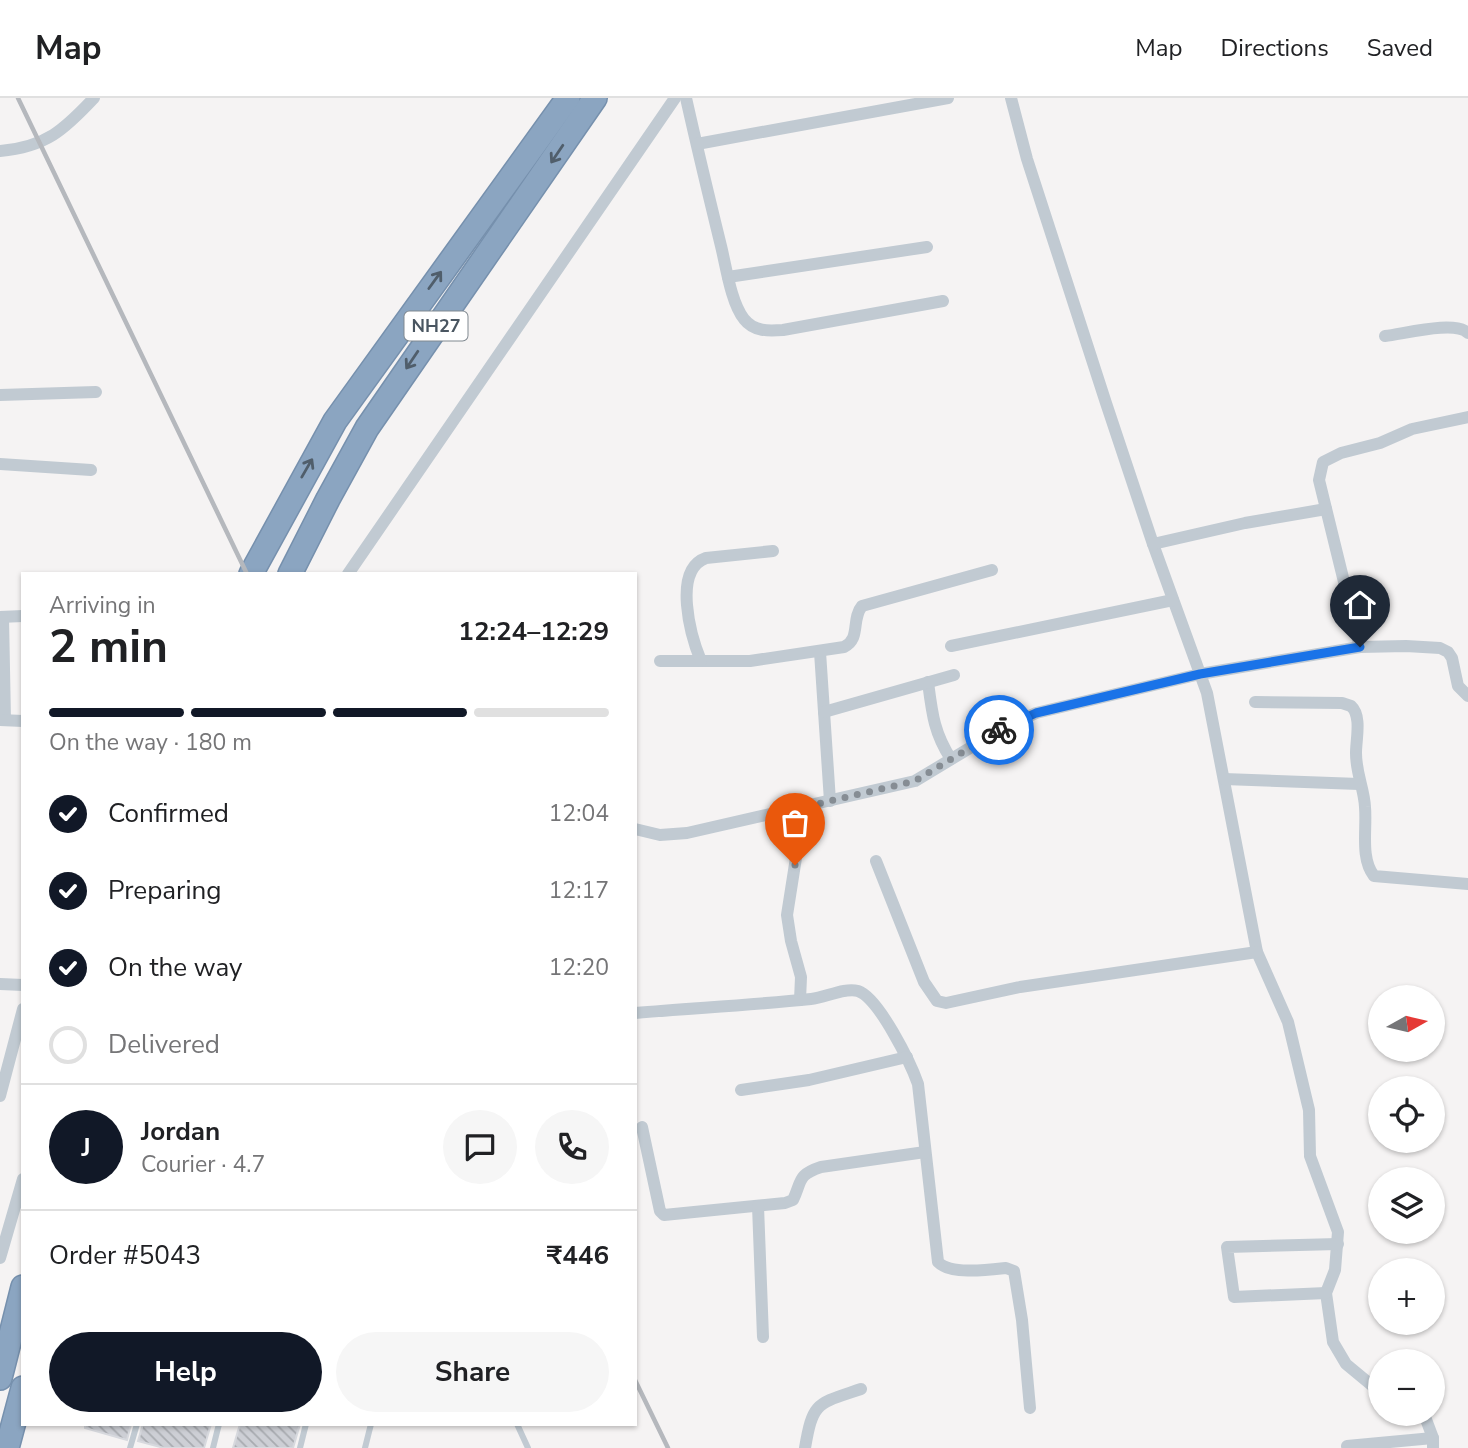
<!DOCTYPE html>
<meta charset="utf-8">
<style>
body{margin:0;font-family:"Nunito Sans",sans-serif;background:#f6f6f6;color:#202124;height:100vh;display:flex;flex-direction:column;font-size:26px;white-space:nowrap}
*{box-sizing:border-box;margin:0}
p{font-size:23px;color:#757577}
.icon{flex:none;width:38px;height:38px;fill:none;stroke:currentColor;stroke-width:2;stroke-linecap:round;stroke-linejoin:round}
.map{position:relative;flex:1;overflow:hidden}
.details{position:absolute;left:21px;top:474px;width:616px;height:854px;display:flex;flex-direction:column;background:#fff;border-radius:0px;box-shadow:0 2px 5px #0004}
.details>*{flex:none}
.needle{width:46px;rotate:82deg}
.tools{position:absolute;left:1368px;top:887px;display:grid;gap:14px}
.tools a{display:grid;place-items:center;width:77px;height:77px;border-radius:50%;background:#fff;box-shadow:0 2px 5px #0004;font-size:35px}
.pin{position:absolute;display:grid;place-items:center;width:60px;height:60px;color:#fff;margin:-72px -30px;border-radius:50% 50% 50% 0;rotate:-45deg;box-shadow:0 0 7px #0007}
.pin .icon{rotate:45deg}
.courier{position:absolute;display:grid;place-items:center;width:70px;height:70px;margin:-35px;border:5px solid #1a73e8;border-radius:50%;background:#fff;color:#222;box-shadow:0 2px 9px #0007}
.headline em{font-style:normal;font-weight:700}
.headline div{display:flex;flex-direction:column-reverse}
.headline{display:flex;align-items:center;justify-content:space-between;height:119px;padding:0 28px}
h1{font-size:46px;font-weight:700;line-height:52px}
.bar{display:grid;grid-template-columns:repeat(4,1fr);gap:10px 7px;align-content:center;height:84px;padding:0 28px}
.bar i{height:9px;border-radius:5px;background:#e0e0e0}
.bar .current{background:#111827}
.bar p{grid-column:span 4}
.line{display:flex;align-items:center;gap:18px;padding:0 28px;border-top:2px solid #e0e0e0}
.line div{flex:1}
.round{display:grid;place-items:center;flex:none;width:74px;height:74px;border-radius:37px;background:#f6f6f6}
ol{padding:0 28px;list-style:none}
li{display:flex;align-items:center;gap:21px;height:77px}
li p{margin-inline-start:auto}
li .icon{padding:7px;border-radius:50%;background:#111827;color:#fff;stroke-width:4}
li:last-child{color:#757577}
li i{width:38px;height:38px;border:4px solid #e0e0e0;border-radius:50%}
.action{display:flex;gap:14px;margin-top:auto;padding:14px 28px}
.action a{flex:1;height:80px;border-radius:42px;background:#111827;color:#fff;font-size:28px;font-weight:700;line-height:80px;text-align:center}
.action a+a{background:#f6f6f6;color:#202124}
header{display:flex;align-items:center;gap:42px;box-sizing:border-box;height:98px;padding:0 35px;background:#fff;border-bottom:2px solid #e0e0e0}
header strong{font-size:33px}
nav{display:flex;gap:38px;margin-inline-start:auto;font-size:24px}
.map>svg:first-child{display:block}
</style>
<header>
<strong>Map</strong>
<nav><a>Map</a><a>Directions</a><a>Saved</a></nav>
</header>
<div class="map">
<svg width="1468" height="1350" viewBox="0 0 1468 1350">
<defs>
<pattern id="building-back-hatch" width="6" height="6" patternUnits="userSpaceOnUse" patternTransform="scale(1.75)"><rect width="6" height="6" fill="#cdcfd5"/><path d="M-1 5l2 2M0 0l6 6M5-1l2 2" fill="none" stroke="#a8abb0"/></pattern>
</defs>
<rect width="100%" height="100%" fill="#f5f3f3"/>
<!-- building -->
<g fill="url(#building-back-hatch)" stroke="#d7d9de" stroke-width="2">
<path d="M 85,1326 L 131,1326 L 127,1342 L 85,1330 Z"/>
<path d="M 143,1326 L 211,1326 L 204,1350 L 164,1350 L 138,1343 Z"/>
<path d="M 240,1326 L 300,1326 L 293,1350 L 233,1350 Z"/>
</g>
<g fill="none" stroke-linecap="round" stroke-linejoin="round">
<defs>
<g id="highway">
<path d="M 251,476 L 335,323 L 568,0"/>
<path d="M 290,476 L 328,401 L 367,330 L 595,0"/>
<path d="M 0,1280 L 23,1189"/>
<path d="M 7,1350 L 23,1290"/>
</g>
</defs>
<!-- highway casing -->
<use href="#highway" stroke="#7690ad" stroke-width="26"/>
<!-- lane -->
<g stroke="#c1cad2" stroke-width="6">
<path d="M 517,1326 L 528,1350"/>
<path d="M 130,1350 L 137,1326"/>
<path d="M 213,1350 L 219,1326"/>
<path d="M 300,1350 L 306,1326"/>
<path d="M 365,1350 L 371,1326"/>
</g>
<!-- street -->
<g stroke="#c1cad2" stroke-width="12">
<path d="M 686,0 C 697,49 709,99 721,148 C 726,168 731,205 744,221 C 754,234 769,233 783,232 L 943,203"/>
<path d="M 1011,0 L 1027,61 L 1106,305 L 1153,446 L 1207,595 L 1257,854 L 1288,924 L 1309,1012 L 1310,1058 L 1338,1134 L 1335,1172 L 1326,1195 L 1333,1244 L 1346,1266 L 1381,1295"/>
<path d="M 697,46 L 948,0"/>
<path d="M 0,53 C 46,49 64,32 94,0"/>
<path d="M 728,179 L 927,149"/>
<path d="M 1385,238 C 1404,236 1455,222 1468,235"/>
<path d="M 0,297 L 96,294"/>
<path d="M 0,366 L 91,372"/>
<path d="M 1153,446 L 1245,425 L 1326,411"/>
<path d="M 348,476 L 675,0"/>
<path d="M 0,519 L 23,518"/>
<path d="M 3,519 L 5,622"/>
<path d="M 951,548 L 1173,502"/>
<path d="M 1360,549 L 1319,382 L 1323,364 L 1341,355 L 1380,345 L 1412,331 L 1468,319"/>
<path d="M 820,554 L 830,703"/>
<path d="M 660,563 L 750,563 L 844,549 C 861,541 851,521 862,508 L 992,472"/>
<path d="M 701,563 C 691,539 672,472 706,460 L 773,453"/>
<path d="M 928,584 C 932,615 934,635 951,661"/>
<path d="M 1255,604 L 1342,605 L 1351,608 C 1362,618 1356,641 1356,655 C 1356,676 1364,690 1365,709 C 1367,731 1360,760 1374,778 L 1468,786"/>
<path d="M 824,614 L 954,577"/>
<path d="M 0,622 L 23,623"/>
<path d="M 1224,681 L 1359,686"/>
<path d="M 635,731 L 660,737 L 687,735 L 915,683 L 1003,630 L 1036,615 L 1200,576 L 1360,549 L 1406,548 L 1440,550 L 1448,554 L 1452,560 L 1458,588 L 1468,598"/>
<path d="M 876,763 L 924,884 L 937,903 L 946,905 L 1020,889 L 1257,854"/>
<path d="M 0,886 L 23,887"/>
<path d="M 800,902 L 801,879 L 791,843 L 787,817 L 804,709"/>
<path d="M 635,915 C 694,910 753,907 811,901 C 825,900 844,889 858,893 C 879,900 911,966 918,986 L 938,1164 C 950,1177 988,1172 1006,1170 L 1014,1173 L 1022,1222 L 1030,1310"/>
<path d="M 741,992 L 809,982 L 907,959"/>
<path d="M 0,998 L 23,911"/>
<path d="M 642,1029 L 660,1113 L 664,1117 L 785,1105 L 793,1102 C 802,1083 797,1077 821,1069 L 925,1054"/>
<path d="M 758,1108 L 763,1239"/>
<path d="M 0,1160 L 23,1081"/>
<path d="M 1326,1195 L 1234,1199 L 1227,1149 L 1338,1146"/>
<path d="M 1424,1316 L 1433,1340 L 1433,1350"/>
<path d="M 1347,1348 L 1433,1340"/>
<path d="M 805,1350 C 813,1303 817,1306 861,1291"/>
</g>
<!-- highway -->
<use href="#highway" stroke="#8ba5c1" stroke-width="23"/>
<!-- rail -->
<g stroke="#b5b8bd" stroke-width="4.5">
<path d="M 18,0 L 247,476"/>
<path d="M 635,1282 L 668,1350"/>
</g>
</g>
<!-- one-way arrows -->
<defs><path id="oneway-shaft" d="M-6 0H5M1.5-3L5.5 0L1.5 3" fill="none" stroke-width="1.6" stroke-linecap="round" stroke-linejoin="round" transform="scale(1.75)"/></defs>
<g stroke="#505e6b">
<use href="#oneway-shaft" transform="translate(557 56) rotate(124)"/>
<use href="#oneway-shaft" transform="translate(435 182) rotate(-54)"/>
<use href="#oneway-shaft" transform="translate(412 262) rotate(124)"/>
<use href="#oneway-shaft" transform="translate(307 370) rotate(-60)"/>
</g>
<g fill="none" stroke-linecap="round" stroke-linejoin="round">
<!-- done -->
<path stroke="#868d94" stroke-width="7" stroke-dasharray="0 12.6" d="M 795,767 L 804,709 L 915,683 L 999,632"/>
<!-- route -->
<path stroke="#1a73e8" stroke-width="9" d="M 999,632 L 1036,615 L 1200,576 L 1360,549"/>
</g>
<g text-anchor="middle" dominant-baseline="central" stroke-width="6" stroke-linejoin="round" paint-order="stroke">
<!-- shield labels -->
<rect fill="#fff" stroke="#808990" stroke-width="2" x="404.5" y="213.5" width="63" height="29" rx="5"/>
<g font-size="18" font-weight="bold" fill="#4a5661">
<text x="436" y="228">NH27</text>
</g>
</g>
</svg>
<div class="tools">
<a><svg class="needle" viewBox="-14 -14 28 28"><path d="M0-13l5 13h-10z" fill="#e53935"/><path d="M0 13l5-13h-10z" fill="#757577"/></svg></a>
<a><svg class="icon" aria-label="locate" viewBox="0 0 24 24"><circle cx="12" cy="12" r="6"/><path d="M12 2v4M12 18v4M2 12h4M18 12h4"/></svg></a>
<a><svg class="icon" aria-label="layers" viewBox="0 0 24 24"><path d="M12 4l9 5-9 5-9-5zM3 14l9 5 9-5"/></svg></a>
<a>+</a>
<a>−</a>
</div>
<div class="pin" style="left:795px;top:767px;background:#ea580c"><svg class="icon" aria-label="bag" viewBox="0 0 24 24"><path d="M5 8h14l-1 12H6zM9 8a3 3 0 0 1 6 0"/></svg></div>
<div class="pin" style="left:1360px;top:549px;background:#1f2937"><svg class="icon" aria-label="home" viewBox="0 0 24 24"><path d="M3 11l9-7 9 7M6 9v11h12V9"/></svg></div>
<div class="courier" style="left:999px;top:632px"><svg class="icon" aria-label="bike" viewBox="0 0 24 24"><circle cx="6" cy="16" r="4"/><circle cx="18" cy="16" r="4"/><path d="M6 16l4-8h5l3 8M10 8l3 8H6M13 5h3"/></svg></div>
<section class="details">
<div class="headline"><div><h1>2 min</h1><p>Arriving in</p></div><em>12:24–12:29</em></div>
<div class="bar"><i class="current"></i><i class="current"></i><i class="current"></i><i></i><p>On the way · 180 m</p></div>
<ol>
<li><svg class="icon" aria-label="check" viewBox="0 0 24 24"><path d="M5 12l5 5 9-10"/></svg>Confirmed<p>12:04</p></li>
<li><svg class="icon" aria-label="check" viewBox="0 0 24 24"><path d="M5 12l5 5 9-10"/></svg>Preparing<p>12:17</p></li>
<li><svg class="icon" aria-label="check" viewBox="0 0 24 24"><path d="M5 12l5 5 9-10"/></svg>On the way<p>12:20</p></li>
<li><i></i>Delivered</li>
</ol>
<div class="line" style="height:126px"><b class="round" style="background:#111827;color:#fff">J</b><div><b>Jordan</b><p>Courier · 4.7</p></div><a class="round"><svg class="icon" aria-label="chat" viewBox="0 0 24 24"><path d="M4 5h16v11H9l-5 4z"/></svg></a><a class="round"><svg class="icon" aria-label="phone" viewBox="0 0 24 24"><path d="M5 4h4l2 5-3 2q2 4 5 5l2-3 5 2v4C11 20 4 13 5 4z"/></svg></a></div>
<div class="line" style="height:91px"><div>Order #5043</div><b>₹446</b></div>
<div class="action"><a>Help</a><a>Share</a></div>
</section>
</div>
